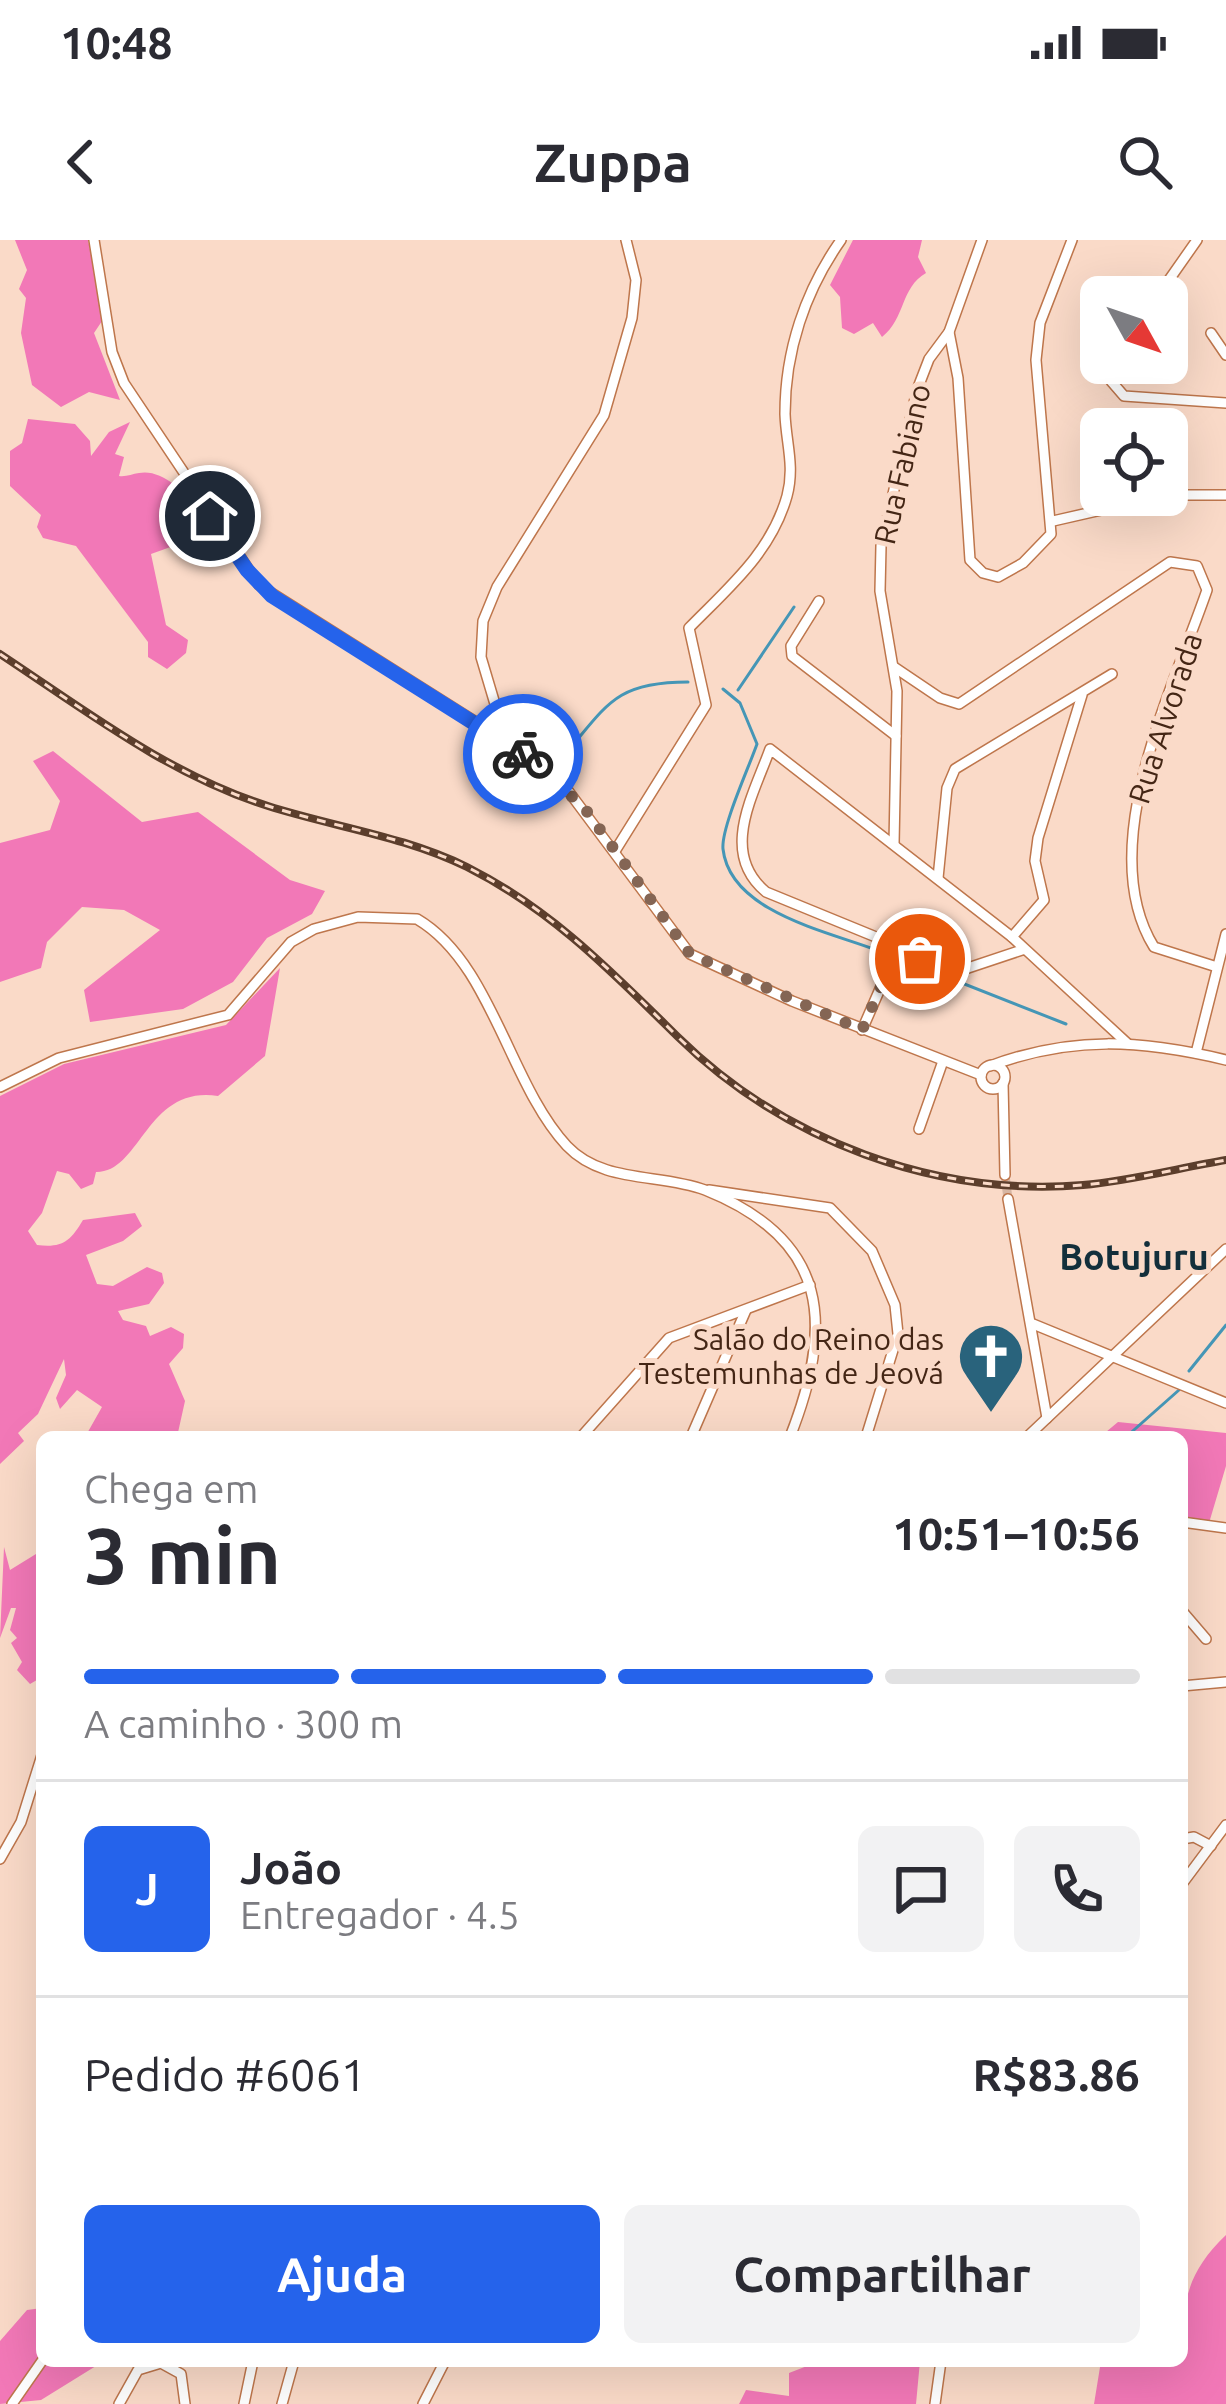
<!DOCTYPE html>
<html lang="pt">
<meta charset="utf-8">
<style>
body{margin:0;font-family:Ubuntu,sans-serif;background:#f2f2f3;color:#2b2b33;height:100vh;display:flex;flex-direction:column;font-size:45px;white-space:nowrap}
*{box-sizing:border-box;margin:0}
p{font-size:39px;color:#7c7c81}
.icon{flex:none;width:66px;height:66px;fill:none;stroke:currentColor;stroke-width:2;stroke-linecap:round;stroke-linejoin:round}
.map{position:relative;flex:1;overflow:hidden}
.sheet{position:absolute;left:36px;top:1191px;width:1152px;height:936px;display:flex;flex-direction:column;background:#fff;border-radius:18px;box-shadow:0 12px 48px #0002}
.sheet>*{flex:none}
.needle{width:78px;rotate:130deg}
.tools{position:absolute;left:1080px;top:36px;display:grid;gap:24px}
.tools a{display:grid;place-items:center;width:108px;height:108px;border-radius:18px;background:#fff;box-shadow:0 12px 48px #0002;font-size:60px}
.pin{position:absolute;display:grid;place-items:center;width:102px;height:102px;color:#fff;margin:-51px;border:6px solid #fff;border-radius:50%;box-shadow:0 3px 12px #0007}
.courier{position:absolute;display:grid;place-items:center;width:120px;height:120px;margin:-60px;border:9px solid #2563eb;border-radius:50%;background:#fff;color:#222;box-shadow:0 3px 15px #0007}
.headline em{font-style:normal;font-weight:700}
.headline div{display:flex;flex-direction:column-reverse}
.headline{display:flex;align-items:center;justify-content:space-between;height:204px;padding:0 48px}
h1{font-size:78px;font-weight:700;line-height:90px}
.bar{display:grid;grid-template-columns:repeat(4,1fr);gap:18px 12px;align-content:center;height:144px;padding:0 48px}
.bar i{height:15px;border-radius:9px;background:#e1e1e2}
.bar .on{background:#2563eb}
.bar p{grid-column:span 4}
.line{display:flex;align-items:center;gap:30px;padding:0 48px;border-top:3px solid #e1e1e2}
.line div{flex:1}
.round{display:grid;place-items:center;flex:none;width:126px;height:126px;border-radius:18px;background:#f2f2f3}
.primary-button{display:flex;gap:24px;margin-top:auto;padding:24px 48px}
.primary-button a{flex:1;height:138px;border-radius:18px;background:#2563eb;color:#fff;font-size:48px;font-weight:700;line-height:138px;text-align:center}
.primary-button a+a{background:#f2f2f3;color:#2b2b33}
.status{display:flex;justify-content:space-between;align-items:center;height:84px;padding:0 60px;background:#fff;direction:ltr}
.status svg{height:33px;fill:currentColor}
header{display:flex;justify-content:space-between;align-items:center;height:156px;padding:0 48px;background:#fff;font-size:54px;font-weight:700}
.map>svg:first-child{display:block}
</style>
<div class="status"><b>10:48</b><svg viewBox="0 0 49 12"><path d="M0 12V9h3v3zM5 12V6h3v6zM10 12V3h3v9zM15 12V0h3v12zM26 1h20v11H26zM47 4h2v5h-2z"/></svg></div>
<header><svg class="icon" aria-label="back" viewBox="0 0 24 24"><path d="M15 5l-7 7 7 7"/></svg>Zuppa<svg class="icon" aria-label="search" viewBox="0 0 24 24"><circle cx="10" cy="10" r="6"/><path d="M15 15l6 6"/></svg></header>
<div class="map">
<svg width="1226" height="2164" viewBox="0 0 1226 2164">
<rect width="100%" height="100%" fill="#fadac8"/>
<!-- forest -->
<g fill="#f278b7">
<path d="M 15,0 L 88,0 L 104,78 L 94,93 L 120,160 L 89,152 L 61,167 L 32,145 L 21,93 L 26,58 L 19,49 L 27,30 Z"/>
<path d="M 853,0 L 922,0 L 918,17 L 926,33 C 900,48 906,78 882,97 L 873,83 L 854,94 L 842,88 L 840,57 L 830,45 Z"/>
<path d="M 28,179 L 75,184 L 90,201 L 91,216 L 109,192 L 130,182 L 115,214 L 124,217 L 119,236 C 126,237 132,234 139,233 C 170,227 204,273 211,294 L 205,302 L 190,300 L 151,314 L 166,385 L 188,400 L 186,413 L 167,429 L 148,417 L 148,402 L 76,306 L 43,298 L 37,287 L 41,275 L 10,246 L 10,211 L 22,203 Z"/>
<path d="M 53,511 L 142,582 L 198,572 L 290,640 L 325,651 L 312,674 L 267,698 L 233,742 L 183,769 L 90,782 L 84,750 L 160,690 L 124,670 L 82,667 L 47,702 L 41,728 L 0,742 L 0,603 L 50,590 L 60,561 L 33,521 Z"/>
<path d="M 280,728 L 265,816 L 218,856 C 146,845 141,933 96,932 L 93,944 L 81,949 L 69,934 L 57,931 L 42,973 L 28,991 L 37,1005 C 62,1008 70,1002 83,980 L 135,973 L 142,986 L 123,1001 L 86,1015 L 97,1044 L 113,1046 L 147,1027 L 162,1033 L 164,1043 L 149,1064 L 118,1071 L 123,1080 L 146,1086 L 150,1096 L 171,1087 L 184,1094 L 183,1108 L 169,1124 L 185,1161 L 177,1197 L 85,1197 L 102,1167 L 77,1150 L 60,1169 L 56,1158 L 66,1135 L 64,1119 L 38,1174 L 18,1193 L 24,1201 L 0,1224 L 0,856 L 64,824 L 226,785 Z"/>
<path d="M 1118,1182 L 1226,1193 L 1226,1226 L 1209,1283 L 1182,1279 L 1182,1197 L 1100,1197 Z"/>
<path d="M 4,1307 L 10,1330 L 36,1314 L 42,1325 L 37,1366 L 42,1437 L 30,1444 L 17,1430 L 22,1422 L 11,1403 L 17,1398 L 10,1390 L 16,1368 L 11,1368 L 0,1398 Z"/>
<path d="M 1226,1995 L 1226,2164 L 1094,2164 L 1101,2121 L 1182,2121 C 1182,2067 1184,2035 1226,1995 Z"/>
<path d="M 42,2068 L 42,2121 L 104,2121 L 41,2160 L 0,2164 L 0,2101 L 27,2070 Z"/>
<path d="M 820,2121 L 920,2121 L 916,2164 L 739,2164 L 746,2150 L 789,2156 L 789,2133 Z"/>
</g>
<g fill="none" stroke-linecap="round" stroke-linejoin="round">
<!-- stream -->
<g stroke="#4596b6" stroke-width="3">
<path d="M 723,449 L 740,463 L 757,504 C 749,527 721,588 723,609 C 730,673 831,692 879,711"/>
<path d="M 738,450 L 794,367"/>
<path d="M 561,519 C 607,466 613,442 688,442"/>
<path d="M 901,719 L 1066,784"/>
<path d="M 1189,1131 L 1226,1085"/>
<path d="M 1126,1197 L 1179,1150"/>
</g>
<!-- minor-tunnel -->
<path stroke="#d6b6a4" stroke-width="9" stroke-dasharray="9 4.5" stroke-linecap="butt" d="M 1005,935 L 1008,959"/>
<defs>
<g id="minor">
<path d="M 94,0 L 112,112 L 124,143 L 259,345 L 506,501 L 569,552 L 690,714 L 792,761 L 981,835"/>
<path d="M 1157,57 L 1197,0"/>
<path d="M 949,92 L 958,138 L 970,320 L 983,333 L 998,337 L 1023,323 L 1051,294 L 1036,120 L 1040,83 L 1072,0"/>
<path d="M 1211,93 L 1226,115"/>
<path d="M 1112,123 L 1111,141 L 1124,156 L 1226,163"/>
<path d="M 1167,255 L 1226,255"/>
<path d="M 1053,281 L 1167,255"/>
<path d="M 819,361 L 791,406 L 792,416 L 896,496"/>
<path d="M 894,427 L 940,458 L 959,464 L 1170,322 L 1197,326 L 1207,350 C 1173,449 1093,608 1154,707 L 1217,727"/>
<path d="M 506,501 L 481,417 L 483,381 L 497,347 L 604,175 L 632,78 L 636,40 L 626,0"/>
<path d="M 894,604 L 897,451 L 880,351 L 881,306 L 917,150 L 929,119 L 949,92 L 982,0"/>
<path d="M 615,611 L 706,465 L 689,388 C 728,348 771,313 787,256 C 795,226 786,203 785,174 C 785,111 805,51 841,0"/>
<path d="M 938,638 L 947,548 L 955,529 L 1112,434"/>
<path d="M 1012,697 L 1044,660 L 1035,621 L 1038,598 L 1082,455"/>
<path d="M 1025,709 L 959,731 L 766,652 C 719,613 753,556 770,509 L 1012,697 L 1128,804"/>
<path d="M 862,790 L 897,710"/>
<path d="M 1196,813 L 1226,694"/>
<circle cx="993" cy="837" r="12"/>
<path d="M 990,826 C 1073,795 1141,800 1226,820"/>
<path d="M 1003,843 L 1005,935"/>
<path d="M 0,847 L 59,818 L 228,775 L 291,702 L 314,689 L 358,677 L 417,679 C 492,723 509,844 567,906 C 603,944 660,933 705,950 C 830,1000 834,1085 790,1197"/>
<path d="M 919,889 L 943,821"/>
<path d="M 709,950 L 830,968 L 872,1011 L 895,1065 L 898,1094 L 866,1197"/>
<path d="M 1008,959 L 1047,1178"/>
<path d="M 1033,1084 L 1226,1163"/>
<path d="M 581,1197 L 669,1098 L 810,1045"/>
<path d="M 691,1197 L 746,1070"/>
<path d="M 1027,1197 L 1226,1009"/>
<path d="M 1182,1282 L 1226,1288"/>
<path d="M 1182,1371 L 1206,1399"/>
<path d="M 1182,1446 L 1226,1442"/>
<path d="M 1182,1599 L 1194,1597 L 1211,1606"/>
<path d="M 0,1619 L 21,1582 L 42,1515"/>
<path d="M 1182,1644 L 1226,1585"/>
<path d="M 12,2164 L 42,2121"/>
<path d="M 119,2164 L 138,2130 L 161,2123 L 181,2134 L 185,2164"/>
<path d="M 244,2164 L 253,2121"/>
<path d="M 282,2164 L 294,2121"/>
<path d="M 423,2164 L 445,2121"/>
<path d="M 935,2164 L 941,2121"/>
</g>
</defs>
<!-- minor casing -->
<use href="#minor" stroke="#be764c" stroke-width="12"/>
<!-- minor -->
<use href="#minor" stroke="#fff" stroke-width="9"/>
<defs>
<path id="rail" d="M 0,414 C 85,470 169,535 268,566 C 334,587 404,596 467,627 C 552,670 611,731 678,797 C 784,901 935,957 1083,945 C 1130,941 1179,928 1226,920"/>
</defs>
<!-- rail casing -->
<use href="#rail" stroke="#5c3e2c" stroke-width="8"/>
<!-- rail -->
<use href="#rail" stroke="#fadac8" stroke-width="3" stroke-dasharray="9" stroke-linecap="butt"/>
</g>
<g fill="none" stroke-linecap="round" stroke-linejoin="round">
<!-- done -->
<path stroke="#846554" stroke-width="12" stroke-dasharray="0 21.6" d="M 523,514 L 583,566 L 690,714 L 862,790 L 897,710 L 920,719"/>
<!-- route -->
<path stroke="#2563eb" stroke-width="15" d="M 210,276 L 247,330 L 272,356 L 523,514"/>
</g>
<!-- icons -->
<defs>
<symbol id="church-pin" viewBox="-11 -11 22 30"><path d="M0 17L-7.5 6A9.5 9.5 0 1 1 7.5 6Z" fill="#29637c" stroke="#fadac8"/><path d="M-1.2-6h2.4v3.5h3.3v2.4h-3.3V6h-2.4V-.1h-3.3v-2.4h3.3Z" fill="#fff"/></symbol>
</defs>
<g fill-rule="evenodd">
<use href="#church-pin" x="953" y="1078" width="76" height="104"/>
</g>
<g text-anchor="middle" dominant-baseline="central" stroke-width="10" stroke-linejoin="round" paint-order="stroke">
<!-- street labels -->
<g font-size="30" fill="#442615" stroke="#fadac8">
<text transform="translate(902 224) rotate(-77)">Rua Fabiano</text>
<text transform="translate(1165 478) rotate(-72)">Rua Alvorada</text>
</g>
<!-- poi labels -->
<g font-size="30" fill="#442615" stroke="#fadac8" text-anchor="end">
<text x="944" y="1099">Salão do Reino das<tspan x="944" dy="34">Testemunhas de Jeová</tspan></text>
</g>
<!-- quarter labels -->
<g font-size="36" font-weight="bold" fill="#132f3b" stroke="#fadac8">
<text x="1134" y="1016">Botujuru</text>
</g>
</g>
</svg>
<div class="tools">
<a><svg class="needle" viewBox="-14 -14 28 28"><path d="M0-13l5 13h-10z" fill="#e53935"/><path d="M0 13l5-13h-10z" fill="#7c7c81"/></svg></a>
<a><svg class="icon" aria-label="locate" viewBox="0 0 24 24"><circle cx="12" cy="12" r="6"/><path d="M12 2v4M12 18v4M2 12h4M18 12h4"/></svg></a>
</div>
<div class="pin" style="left:920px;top:719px;background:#ea580c"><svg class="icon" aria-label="bag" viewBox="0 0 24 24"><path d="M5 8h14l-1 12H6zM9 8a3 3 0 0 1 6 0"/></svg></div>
<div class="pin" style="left:210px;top:276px;background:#1f2937"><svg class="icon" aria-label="home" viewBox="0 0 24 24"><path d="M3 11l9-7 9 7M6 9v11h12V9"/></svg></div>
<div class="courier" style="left:523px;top:514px"><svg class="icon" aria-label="bike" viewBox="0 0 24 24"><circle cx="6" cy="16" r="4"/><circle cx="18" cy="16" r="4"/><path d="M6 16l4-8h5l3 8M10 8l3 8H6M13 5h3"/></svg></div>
<section class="sheet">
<div class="headline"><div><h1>3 min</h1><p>Chega em</p></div><em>10:51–10:56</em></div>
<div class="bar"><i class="on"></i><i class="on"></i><i class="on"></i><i></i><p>A caminho · 300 m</p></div>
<div class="line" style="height:216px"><b class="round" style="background:#2563eb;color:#fff">J</b><div><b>João</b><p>Entregador · 4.5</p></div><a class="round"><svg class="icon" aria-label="chat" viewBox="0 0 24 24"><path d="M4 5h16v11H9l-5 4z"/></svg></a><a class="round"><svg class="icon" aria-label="phone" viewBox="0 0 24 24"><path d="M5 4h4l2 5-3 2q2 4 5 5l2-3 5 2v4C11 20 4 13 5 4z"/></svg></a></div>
<div class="line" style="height:156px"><div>Pedido #6061</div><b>R$83.86</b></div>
<div class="primary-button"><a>Ajuda</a><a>Compartilhar</a></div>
</section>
</div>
